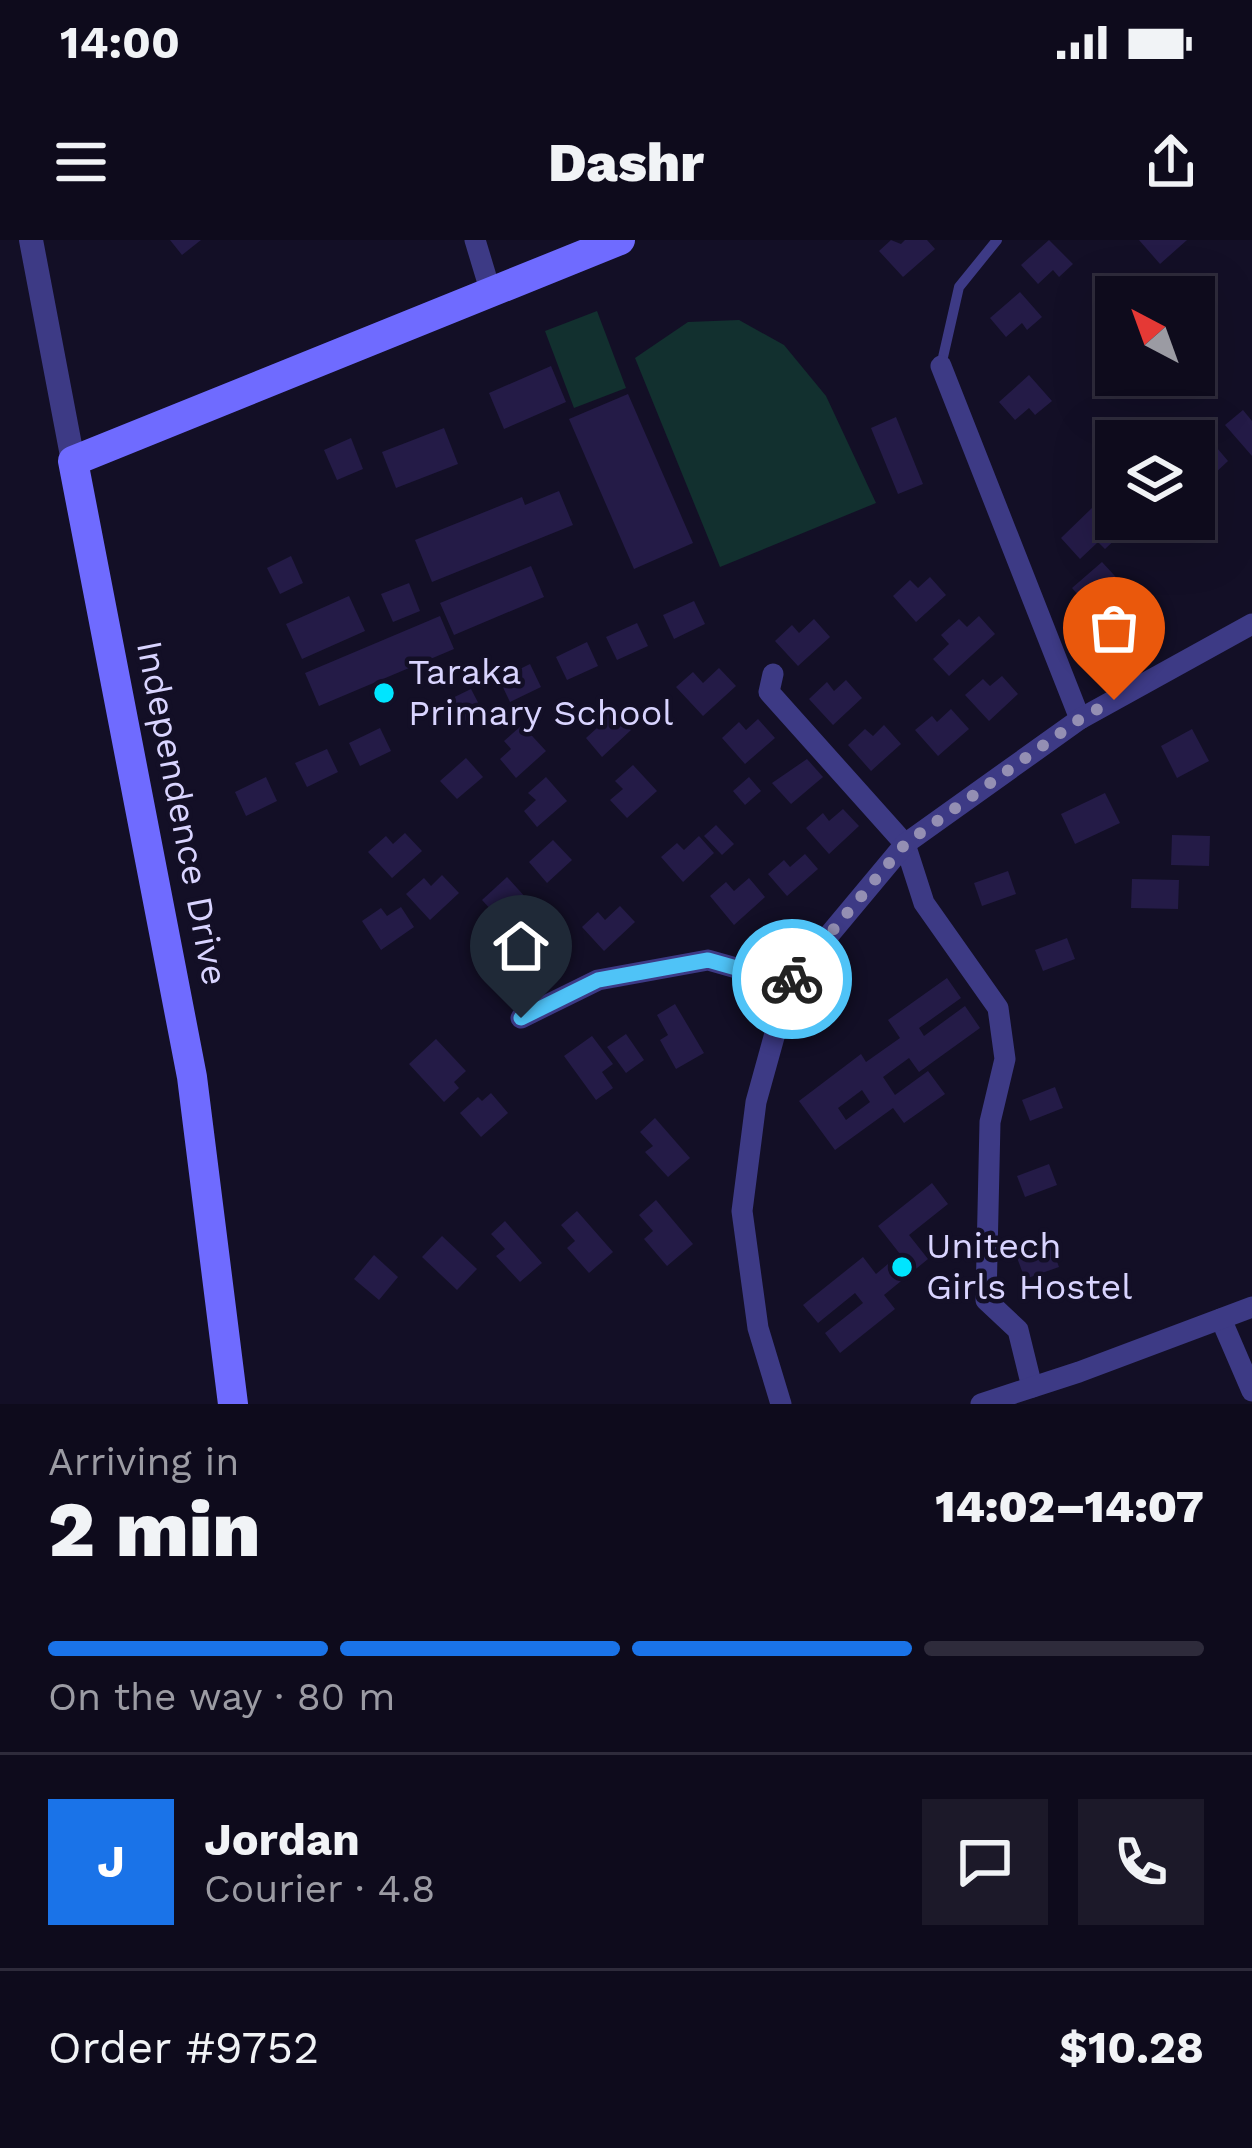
<!DOCTYPE html>
<meta charset="utf-8">
<style>
body{margin:0;font-family:"Work Sans",sans-serif;background:#1c1929;color:#f1f3f6;height:100vh;display:flex;flex-direction:column;font-size:45px;white-space:nowrap}
*{box-sizing:border-box;margin:0}
p{font-size:39px;color:#9b9ba3}
.icon{flex:none;width:66px;height:66px;fill:none;stroke:currentColor;stroke-width:2;stroke-linecap:round;stroke-linejoin:round}
.map{position:relative;height:1164px;overflow:hidden}
.side{display:flex;flex-direction:column;background:#0e0b1c;flex:1}
.side>*{flex:none}
.needle{width:78px;rotate:319deg}
.controls{position:absolute;left:1095px;top:36px;display:grid;gap:24px}
.controls a{display:grid;place-items:center;width:120px;height:120px;border-radius:0px;background:#0e0b1c;box-shadow:0 12px 48px #0002,0 0 0 3px #2e2b3b;font-size:60px}
.pin{position:absolute;display:grid;place-items:center;width:102px;height:102px;color:#fff;margin:-123px -51px;border-radius:50% 50% 50% 0;rotate:-45deg;box-shadow:0 0 12px #0007}
.pin .icon{rotate:45deg}
.courier{position:absolute;display:grid;place-items:center;width:120px;height:120px;margin:-60px;border:9px solid #4fc3f7;border-radius:50%;background:#fff;color:#222;box-shadow:0 3px 15px #0007}
.headline em{font-style:normal;font-weight:800}
.headline div{display:flex;flex-direction:column-reverse}
.headline{display:flex;align-items:center;justify-content:space-between;height:204px;padding:0 48px}
h1{font-size:78px;font-weight:800;line-height:90px}
.bar{display:grid;grid-template-columns:repeat(4,1fr);gap:18px 12px;align-content:center;height:144px;padding:0 48px}
.bar i{height:15px;border-radius:9px;background:#2e2b3b}
.bar .current{background:#1a73e8}
.bar p{grid-column:span 4}
.line{display:flex;align-items:center;gap:30px;padding:0 48px;border-top:3px solid #2e2b3b}
.line div{flex:1}
.round{display:grid;place-items:center;flex:none;width:126px;height:126px;border-radius:0px;background:#1c1929}
.status{display:flex;justify-content:space-between;align-items:center;height:84px;padding:0 60px;background:#0e0b1c;direction:ltr}
.status svg{height:33px;fill:currentColor}
header{display:flex;justify-content:space-between;align-items:center;height:156px;padding:0 48px;background:#0e0b1c;font-size:54px;font-weight:800}
.map>svg:first-child{display:block}
</style>
<div class="status"><b>14:00</b><svg viewBox="0 0 49 12"><path d="M0 12V9h3v3zM5 12V6h3v6zM10 12V3h3v9zM15 12V0h3v12zM26 1h20v11H26zM47 4h2v5h-2z"/></svg></div>
<header><svg class="icon" aria-label="menu" viewBox="0 0 24 24"><path d="M4 6h16M4 12h16M4 18h16"/></svg>Dashr<svg class="icon" aria-label="share" viewBox="0 0 24 24"><path d="M12 15V3M7 8l5-5 5 5M5 13v7h14v-7"/></svg></header>
<div class="map">
<svg width="1252" height="1164" viewBox="0 0 1252 1164">
<rect width="100%" height="100%" fill="#130f26"/>
<!-- green -->
<g fill="#12302f">
<path d="M 597,71 L 626,148 L 574,168 L 545,91 Z"/>
<path d="M 739,80 L 784,105 L 826,156 L 876,263 L 720,327 L 635,118 L 688,82 Z"/>
</g>
<!-- building -->
<g fill="#241b47" fill-rule="evenodd">
<path d="M 170,0 L 201,0 L 182,15 Z"/>
<path d="M 891,0 L 901,4 L 905,0 L 927,0 L 935,9 L 903,37 L 879,11 Z"/>
<path d="M 1049,0 L 1073,24 L 1059,37 L 1053,30 L 1038,44 L 1021,25 Z"/>
<path d="M 1139,0 L 1187,0 L 1160,24 Z"/>
<path d="M 1020,52 L 1042,77 L 1027,90 L 1022,83 L 1006,97 L 990,78 Z"/>
<path d="M 551,126 L 566,162 L 504,189 L 489,153 Z"/>
<path d="M 1029,135 L 1052,161 L 1035,175 L 1029,168 L 1015,180 L 999,162 Z"/>
<path d="M 628,154 L 693,303 L 634,329 L 569,179 Z"/>
<path d="M 1243,170 L 1252,181 L 1252,216 L 1225,185 Z"/>
<path d="M 896,177 L 923,244 L 898,254 L 871,188 Z"/>
<path d="M 444,188 L 458,224 L 396,248 L 382,212 Z"/>
<path d="M 1206,195 L 1228,221 L 1212,236 L 1205,228 L 1194,238 L 1194,206 Z"/>
<path d="M 351,198 L 363,229 L 337,240 L 324,210 Z"/>
<path d="M 1116,211 L 1116,241 L 1102,224 Z"/>
<path d="M 559,251 L 573,285 L 432,342 L 415,300 L 522,257 L 525,265 Z"/>
<path d="M 1094,266 L 1121,294 L 1105,309 L 1098,302 L 1080,319 L 1061,298 Z"/>
<path d="M 291,316 L 303,343 L 280,354 L 267,328 Z"/>
<path d="M 1102,322 L 1125,347 L 1108,362 L 1102,354 L 1088,366 L 1072,348 Z"/>
<path d="M 531,326 L 544,357 L 454,395 L 440,363 Z"/>
<path d="M 930,337 L 946,355 L 916,382 L 893,356 L 910,340 L 918,348 Z"/>
<path d="M 409,343 L 420,371 L 393,382 L 381,354 Z"/>
<path d="M 349,356 L 365,391 L 302,419 L 286,384 Z"/>
<path d="M 694,361 L 705,384 L 674,399 L 663,375 Z"/>
<path d="M 440,376 L 454,409 L 319,466 L 305,433 Z"/>
<path d="M 979,376 L 995,394 L 949,436 L 933,419 L 949,404 L 941,395 L 959,379 L 967,387 Z"/>
<path d="M 814,379 L 830,397 L 798,426 L 775,401 L 792,385 L 799,393 Z"/>
<path d="M 637,383 L 648,406 L 617,420 L 606,397 Z"/>
<path d="M 587,402 L 598,426 L 567,440 L 556,417 Z"/>
<path d="M 530,424 L 541,447 L 510,462 L 499,439 Z"/>
<path d="M 719,428 L 736,446 L 703,476 L 676,447 L 693,432 L 703,443 Z"/>
<path d="M 1002,436 L 1018,454 L 989,481 L 965,455 L 983,439 L 990,446 Z"/>
<path d="M 846,440 L 862,458 L 833,485 L 809,459 L 827,442 L 834,451 Z"/>
<path d="M 471,449 L 483,472 L 452,487 L 440,464 Z"/>
<path d="M 608,464 L 631,490 L 602,517 L 586,498 L 597,488 L 591,480 Z"/>
<path d="M 951,469 L 969,489 L 938,516 L 915,490 L 932,476 L 937,482 Z"/>
<path d="M 758,479 L 775,498 L 745,524 L 722,498 L 739,482 L 746,490 Z"/>
<path d="M 522,485 L 546,511 L 516,538 L 500,519 L 511,509 L 504,501 Z"/>
<path d="M 884,485 L 901,504 L 871,531 L 848,505 L 865,489 L 873,496 Z"/>
<path d="M 380,488 L 391,511 L 360,526 L 349,503 Z"/>
<path d="M 1192,489 L 1209,521 L 1177,538 L 1161,506 Z"/>
<path d="M 327,509 L 338,532 L 307,547 L 295,523 Z"/>
<path d="M 466,518 L 483,537 L 457,559 L 440,541 Z"/>
<path d="M 807,519 L 823,537 L 791,564 L 772,543 Z"/>
<path d="M 633,525 L 657,551 L 627,578 L 610,560 L 623,549 L 615,541 Z"/>
<path d="M 266,537 L 277,561 L 246,576 L 235,552 Z"/>
<path d="M 546,537 L 567,561 L 537,587 L 524,571 L 536,560 L 528,553 Z"/>
<path d="M 749,537 L 761,551 L 745,565 L 733,551 Z"/>
<path d="M 1105,553 L 1120,583 L 1075,604 L 1061,574 Z"/>
<path d="M 843,569 L 859,586 L 829,614 L 806,588 L 823,573 L 829,581 Z"/>
<path d="M 716,585 L 734,604 L 722,615 L 704,596 Z"/>
<path d="M 405,593 L 422,611 L 392,638 L 368,612 L 386,596 L 393,604 Z"/>
<path d="M 1172,595 L 1210,596 L 1209,626 L 1171,625 Z"/>
<path d="M 699,596 L 714,613 L 683,642 L 661,617 L 677,603 L 684,610 Z"/>
<path d="M 553,600 L 572,620 L 547,643 L 529,622 Z"/>
<path d="M 805,614 L 818,629 L 787,656 L 768,634 L 784,620 L 790,627 Z"/>
<path d="M 1008,631 L 1016,654 L 982,666 L 974,643 Z"/>
<path d="M 442,635 L 459,653 L 430,680 L 406,654 L 424,638 L 431,646 Z"/>
<path d="M 507,637 L 527,659 L 502,682 L 482,660 Z"/>
<path d="M 749,638 L 765,657 L 734,685 L 710,656 L 726,642 L 734,651 Z"/>
<path d="M 1132,639 L 1179,640 L 1178,669 L 1131,668 Z"/>
<path d="M 620,666 L 635,682 L 604,711 L 582,687 L 598,672 L 605,680 Z"/>
<path d="M 401,667 L 414,687 L 381,710 L 362,681 L 381,668 L 387,676 Z"/>
<path d="M 1067,698 L 1075,719 L 1043,731 L 1035,710 Z"/>
<path d="M 947,738 L 961,758 L 919,788 L 924,796 L 965,766 L 980,788 L 919,832 L 909,818 L 883,837 L 895,855 L 928,831 L 945,854 L 904,883 L 893,868 L 835,910 L 799,861 L 861,814 L 866,822 L 900,798 L 888,780 ZM 862,850 L 870,862 L 846,880 L 838,868 Z"/>
<path d="M 675,764 L 704,813 L 676,829 L 660,800 L 668,795 L 657,775 Z"/>
<path d="M 626,794 L 644,820 L 626,833 L 607,807 Z"/>
<path d="M 592,796 L 613,824 L 602,832 L 613,848 L 596,860 L 564,816 Z"/>
<path d="M 436,799 L 466,831 L 454,842 L 459,848 L 444,862 L 409,824 Z"/>
<path d="M 1055,847 L 1063,868 L 1030,881 L 1022,860 Z"/>
<path d="M 491,853 L 508,873 L 481,897 L 460,873 L 478,857 L 482,861 Z"/>
<path d="M 655,878 L 690,918 L 668,937 L 645,912 L 653,906 L 640,892 Z"/>
<path d="M 1049,924 L 1057,945 L 1025,957 L 1017,936 Z"/>
<path d="M 932,943 L 948,964 L 909,995 L 928,1019 L 884,1055 L 895,1069 L 840,1113 L 825,1093 L 863,1063 L 855,1053 L 818,1083 L 803,1065 L 863,1017 L 876,1034 L 900,1014 L 878,986 Z"/>
<path d="M 656,960 L 693,1004 L 667,1026 L 644,999 L 653,991 L 639,975 Z"/>
<path d="M 577,971 L 613,1012 L 589,1033 L 567,1008 L 575,1001 L 561,985 Z"/>
<path d="M 505,981 L 542,1023 L 520,1042 L 496,1016 L 505,1009 L 491,994 Z"/>
<path d="M 442,996 L 477,1029 L 457,1050 L 422,1017 Z"/>
<path d="M 1050,1002 L 1059,1027 L 1025,1039 L 1016,1015 Z"/>
<path d="M 374,1015 L 398,1037 L 379,1060 L 354,1039 Z"/>
</g>
<g fill="none" stroke-linecap="round" stroke-linejoin="round">
<!-- service -->
<path stroke="#3d3a85" stroke-width="10" d="M 941,126 L 959,47 L 997,0"/>
<!-- minor -->
<g stroke="#3d3a85" stroke-width="21">
<path d="M 475,0 L 491,53"/>
<path d="M 941,126 L 1080,479"/>
<path d="M 773,434 L 769,452 L 905,604 L 924,663 L 998,768 L 1005,819 L 990,882 L 986,1060 L 1018,1090 L 1032,1147"/>
<path d="M 521,778 L 598,740 L 708,720 L 789,743"/>
<path d="M 1221,1079 L 1252,1151"/>
<path d="M 781,1164 L 758,1088 L 742,971 L 756,862 L 789,743 L 905,604 L 1080,479 L 1252,384"/>
<path d="M 981,1164 L 1079,1132 L 1252,1067"/>
</g>
<!-- tertiary -->
<path stroke="#3d3a85" stroke-width="24" d="M 31,0 L 73,221"/>
<!-- secondary -->
<path stroke="#6f6bff" stroke-width="30" d="M 233,1164 L 192,837 L 73,221 L 620,0"/>
</g>
<g fill="none" stroke-linecap="round" stroke-linejoin="round">
<!-- done -->
<path stroke="#948fb3" stroke-width="12" stroke-dasharray="0 21.6" d="M 792,739 L 905,604 L 1080,479 L 1114,460"/>
<!-- route -->
<path stroke="#4fc3f7" stroke-width="15" d="M 521,778 L 598,740 L 708,720 L 789,743 L 792,739"/>
</g>
<!-- markers -->
<g fill="#00e5ff" stroke="#130f26" stroke-width="4.5">
<circle cx="384" cy="453" r="12"/>
<circle cx="902" cy="1027" r="12"/>
</g>
<g text-anchor="middle" dominant-baseline="central" stroke-width="9" stroke-linejoin="round" paint-order="stroke">
<!-- poi labels -->
<g font-size="36" fill="#d9d4ff" stroke="#130f26" text-anchor="start">
<text x="408" y="432">Taraka<tspan x="408" dy="41">Primary School</tspan></text>
<text x="926" y="1006">Unitech<tspan x="926" dy="41">Girls Hostel</tspan></text>
</g>
<!-- street labels -->
<g font-size="36" fill="#d9d4ff" stroke="#130f26">
<text transform="translate(182 573) rotate(79)">Independence Drive</text>
</g>
</g>
</svg>
<div class="controls">
<a><svg class="needle" viewBox="-14 -14 28 28"><path d="M0-13l5 13h-10z" fill="#e53935"/><path d="M0 13l5-13h-10z" fill="#9b9ba3"/></svg></a>
<a><svg class="icon" aria-label="layers" viewBox="0 0 24 24"><path d="M12 4l9 5-9 5-9-5zM3 14l9 5 9-5"/></svg></a>
</div>
<div class="pin" style="left:1114px;top:460px;background:#ea580c"><svg class="icon" aria-label="bag" viewBox="0 0 24 24"><path d="M5 8h14l-1 12H6zM9 8a3 3 0 0 1 6 0"/></svg></div>
<div class="pin" style="left:521px;top:778px;background:#1f2937"><svg class="icon" aria-label="home" viewBox="0 0 24 24"><path d="M3 11l9-7 9 7M6 9v11h12V9"/></svg></div>
<div class="courier" style="left:792px;top:739px"><svg class="icon" aria-label="bike" viewBox="0 0 24 24"><circle cx="6" cy="16" r="4"/><circle cx="18" cy="16" r="4"/><path d="M6 16l4-8h5l3 8M10 8l3 8H6M13 5h3"/></svg></div>
</div>
<section class="side">
<div class="headline"><div><h1>2 min</h1><p>Arriving in</p></div><em>14:02–14:07</em></div>
<div class="bar"><i class="current"></i><i class="current"></i><i class="current"></i><i></i><p>On the way · 80 m</p></div>
<div class="line" style="height:216px"><b class="round" style="background:#1a73e8;color:#fff">J</b><div><b>Jordan</b><p>Courier · 4.8</p></div><a class="round"><svg class="icon" aria-label="chat" viewBox="0 0 24 24"><path d="M4 5h16v11H9l-5 4z"/></svg></a><a class="round"><svg class="icon" aria-label="phone" viewBox="0 0 24 24"><path d="M5 4h4l2 5-3 2q2 4 5 5l2-3 5 2v4C11 20 4 13 5 4z"/></svg></a></div>
<div class="line" style="height:156px"><div>Order #9752</div><b>$10.28</b></div>
</section>
